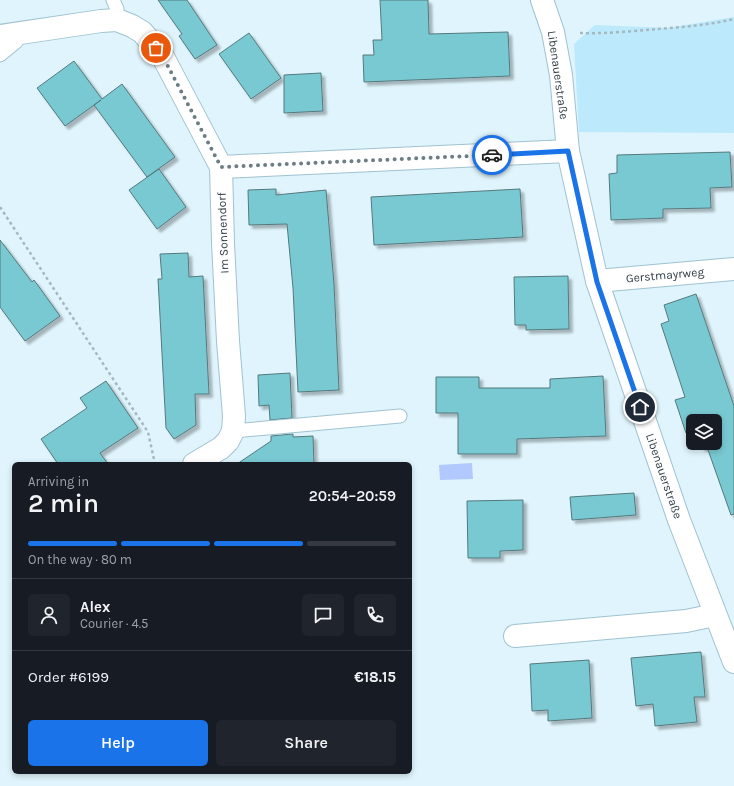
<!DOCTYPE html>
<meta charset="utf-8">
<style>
body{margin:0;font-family:Karla,sans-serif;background:#20242c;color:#f1f3f6;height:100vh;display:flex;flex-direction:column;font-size:15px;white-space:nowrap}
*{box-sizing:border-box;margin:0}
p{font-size:13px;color:#9ea1a6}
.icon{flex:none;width:22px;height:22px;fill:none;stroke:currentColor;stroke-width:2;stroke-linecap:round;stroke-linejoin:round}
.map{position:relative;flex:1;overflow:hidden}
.details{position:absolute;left:12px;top:462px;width:400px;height:312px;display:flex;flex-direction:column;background:#171b24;border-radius:6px;box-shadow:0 2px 6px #0003}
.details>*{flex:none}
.buttons{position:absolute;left:686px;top:414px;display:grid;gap:8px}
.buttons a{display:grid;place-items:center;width:36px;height:36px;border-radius:6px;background:#171b24;box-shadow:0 2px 6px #0003;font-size:20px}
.pin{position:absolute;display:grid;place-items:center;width:34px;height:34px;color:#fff;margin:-17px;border:2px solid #fff;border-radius:50%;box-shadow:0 1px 4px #0007}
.courier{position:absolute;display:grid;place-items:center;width:40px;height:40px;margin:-20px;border:3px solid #1a73e8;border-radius:50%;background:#fff;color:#222;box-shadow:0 1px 5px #0007}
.overview em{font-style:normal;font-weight:600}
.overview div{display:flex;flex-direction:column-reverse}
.overview{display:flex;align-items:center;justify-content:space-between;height:68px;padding:0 16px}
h1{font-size:26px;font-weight:600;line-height:30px}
.bar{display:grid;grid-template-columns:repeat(4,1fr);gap:6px 4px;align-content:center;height:48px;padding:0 16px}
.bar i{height:5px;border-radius:3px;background:#363941}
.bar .active{background:#1a73e8}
.bar p{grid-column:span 4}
.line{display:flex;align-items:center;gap:10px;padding:0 16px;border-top:1px solid #363941}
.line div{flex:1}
.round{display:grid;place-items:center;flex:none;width:42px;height:42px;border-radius:6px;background:#20242c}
.primary-button{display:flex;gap:8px;margin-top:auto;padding:8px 16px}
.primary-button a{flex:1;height:46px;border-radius:6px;background:#1a73e8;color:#fff;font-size:16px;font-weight:600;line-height:46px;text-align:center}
.primary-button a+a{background:#20242c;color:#f1f3f6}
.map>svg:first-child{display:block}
</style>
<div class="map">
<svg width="734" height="786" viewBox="0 0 734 786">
<defs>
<filter id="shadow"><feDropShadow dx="3.5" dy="3.5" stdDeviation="1" flood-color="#0004"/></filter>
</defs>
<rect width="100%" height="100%" fill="#dff4fc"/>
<!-- green -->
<path fill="#bce9fc" d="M 734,17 L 734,133 L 579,132 L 574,44 L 595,25 L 668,28 Z"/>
<!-- water -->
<path fill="#b1c9fe" d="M 472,463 L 473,479 L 440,480 L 439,465 Z"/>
<!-- building -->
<g fill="#79c9d2" stroke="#54797d" filter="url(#shadow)">
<path d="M 158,0 L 187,0 L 217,45 L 195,59 L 179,36 L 182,34 Z"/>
<path d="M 380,0 L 428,0 L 429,34 L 508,32 L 510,76 L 364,82 L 363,55 L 374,55 L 373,40 L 382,40 Z"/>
<path d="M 249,33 L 281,78 L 251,99 L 219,54 Z"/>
<path d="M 74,61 L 102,99 L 122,84 L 175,157 L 147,177 L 94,105 L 101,100 L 65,126 L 37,88 Z"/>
<path d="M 321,73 L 323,111 L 284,113 L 284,75 Z"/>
<path d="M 730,152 L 732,187 L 710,188 L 711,208 L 663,209 L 663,218 L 611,220 L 609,174 L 617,173 L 617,155 Z"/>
<path d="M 159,169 L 186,207 L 157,229 L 129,190 Z"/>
<path d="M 276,189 L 276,195 L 326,190 L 334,284 L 339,390 L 298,392 L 293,288 L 287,224 L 249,225 L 248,190 Z"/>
<path d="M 520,189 L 523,237 L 374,245 L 371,197 Z"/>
<path d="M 0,240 L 32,282 L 34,280 L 60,316 L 25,341 L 0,307 Z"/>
<path d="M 188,253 L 189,277 L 203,276 L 209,394 L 195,394 L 196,425 L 174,439 L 166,428 L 158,279 L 162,279 L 160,254 Z"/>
<path d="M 568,276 L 569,329 L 526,330 L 526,325 L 515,325 L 514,277 Z"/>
<path d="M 696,294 L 734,406 L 734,514 L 731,515 L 707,447 L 702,448 L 700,443 L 715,443 L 715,421 L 693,421 L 693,431 L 686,433 L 675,400 L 685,397 L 661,324 L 669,321 L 664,305 Z"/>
<path d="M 290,373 L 292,418 L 270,420 L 269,405 L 259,406 L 258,375 Z"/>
<path d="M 603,376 L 606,436 L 517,439 L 517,454 L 458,454 L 458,413 L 436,413 L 436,377 L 479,377 L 479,388 L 550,388 L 550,379 Z"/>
<path d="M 106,381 L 138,428 L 100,453 L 108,464 L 58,464 L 41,439 L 87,408 L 80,398 Z"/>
<path d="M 293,434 L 293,437 L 313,436 L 314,464 L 237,464 L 271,441 L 271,436 Z"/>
<path d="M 634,493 L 636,515 L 572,520 L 570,497 Z"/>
<path d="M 523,500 L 523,550 L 500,551 L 500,558 L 468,558 L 467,501 Z"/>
<path d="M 701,652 L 705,697 L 694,697 L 697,722 L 655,726 L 653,704 L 636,706 L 631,658 Z"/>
<path d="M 589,660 L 592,718 L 548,721 L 548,710 L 532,711 L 530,664 Z"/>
</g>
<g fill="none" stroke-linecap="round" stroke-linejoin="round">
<defs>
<g id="service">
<path d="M 113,0 L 117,9 L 117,20"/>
<path d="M 0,55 L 16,42 L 20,34"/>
<path d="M 233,431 L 400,416"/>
</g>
<g id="minor">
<path d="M 542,0 L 553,32 L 561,75 L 568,151 L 597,281 L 679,520 L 734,662"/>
<path d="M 0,36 L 101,21 L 117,20 L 132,26 L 142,32 L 149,40 L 162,55 L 221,167 L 223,243 L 228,341 L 234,416 L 233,431 L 228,441 L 221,448 L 194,464"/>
<path d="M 221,167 L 568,151"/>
<path d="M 597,281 L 734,269"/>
<path d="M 515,636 L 686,621 L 715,615"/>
</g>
</defs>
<!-- service casing -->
<use href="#service" stroke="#a0c2d0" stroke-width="15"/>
<!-- minor casing -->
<use href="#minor" stroke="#a0c2d0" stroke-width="24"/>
<!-- path -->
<g stroke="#a5b8bf" stroke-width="2.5" stroke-dasharray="3 3" stroke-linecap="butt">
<path d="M 580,33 C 605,34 632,31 657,29 C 683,27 709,25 734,19"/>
<path d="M 0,207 L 148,432 L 155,464"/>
</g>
<!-- service -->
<use href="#service" stroke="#fff" stroke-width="13"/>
<!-- minor -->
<use href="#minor" stroke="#fff" stroke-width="22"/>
</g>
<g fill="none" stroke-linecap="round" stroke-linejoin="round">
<!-- done -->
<path stroke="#6d7d84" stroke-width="4" stroke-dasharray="0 7.2" d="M 156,48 L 162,55 L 221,167 L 492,155"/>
<!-- route -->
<path stroke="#1a73e8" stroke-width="5" d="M 492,155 L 568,151 L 597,282 L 640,407"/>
</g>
<g text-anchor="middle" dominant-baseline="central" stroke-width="3" stroke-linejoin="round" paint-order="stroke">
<!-- street labels -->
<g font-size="12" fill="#2f3d43" stroke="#fdfdfd">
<text transform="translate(558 75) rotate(82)">Libenauerstraße</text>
<text transform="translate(223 233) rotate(-92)">Im Sonnendorf</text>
<text transform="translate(665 275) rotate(-5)">Gerstmayrweg</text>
<text transform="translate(664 476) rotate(71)">Libenauerstraße</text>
</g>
</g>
</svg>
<div class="buttons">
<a><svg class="icon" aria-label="layers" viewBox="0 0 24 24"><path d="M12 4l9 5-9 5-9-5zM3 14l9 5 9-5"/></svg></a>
</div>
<div class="pin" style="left:156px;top:48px;background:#ea580c"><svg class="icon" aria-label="bag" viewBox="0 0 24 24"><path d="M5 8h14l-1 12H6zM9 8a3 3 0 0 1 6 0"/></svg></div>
<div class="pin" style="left:640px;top:407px;background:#1f2937"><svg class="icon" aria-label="home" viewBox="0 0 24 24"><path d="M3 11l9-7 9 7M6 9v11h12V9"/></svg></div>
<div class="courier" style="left:492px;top:155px"><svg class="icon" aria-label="car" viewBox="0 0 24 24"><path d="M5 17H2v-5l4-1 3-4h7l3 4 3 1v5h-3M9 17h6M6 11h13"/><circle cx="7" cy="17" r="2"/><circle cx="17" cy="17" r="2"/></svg></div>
<section class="details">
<div class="overview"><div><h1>2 min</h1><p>Arriving in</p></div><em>20:54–20:59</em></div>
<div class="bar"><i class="active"></i><i class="active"></i><i class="active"></i><i></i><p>On the way · 80 m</p></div>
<div class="line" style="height:72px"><a class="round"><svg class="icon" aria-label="person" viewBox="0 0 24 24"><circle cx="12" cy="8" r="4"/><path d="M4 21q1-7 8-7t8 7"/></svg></a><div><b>Alex</b><p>Courier · 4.5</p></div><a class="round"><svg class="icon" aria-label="chat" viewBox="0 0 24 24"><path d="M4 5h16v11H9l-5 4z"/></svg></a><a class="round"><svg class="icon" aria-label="phone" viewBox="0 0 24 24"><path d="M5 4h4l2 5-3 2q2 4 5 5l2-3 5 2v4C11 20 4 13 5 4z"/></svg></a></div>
<div class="line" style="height:52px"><div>Order #6199</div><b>€18.15</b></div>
<div class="primary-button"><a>Help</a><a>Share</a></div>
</section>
</div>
